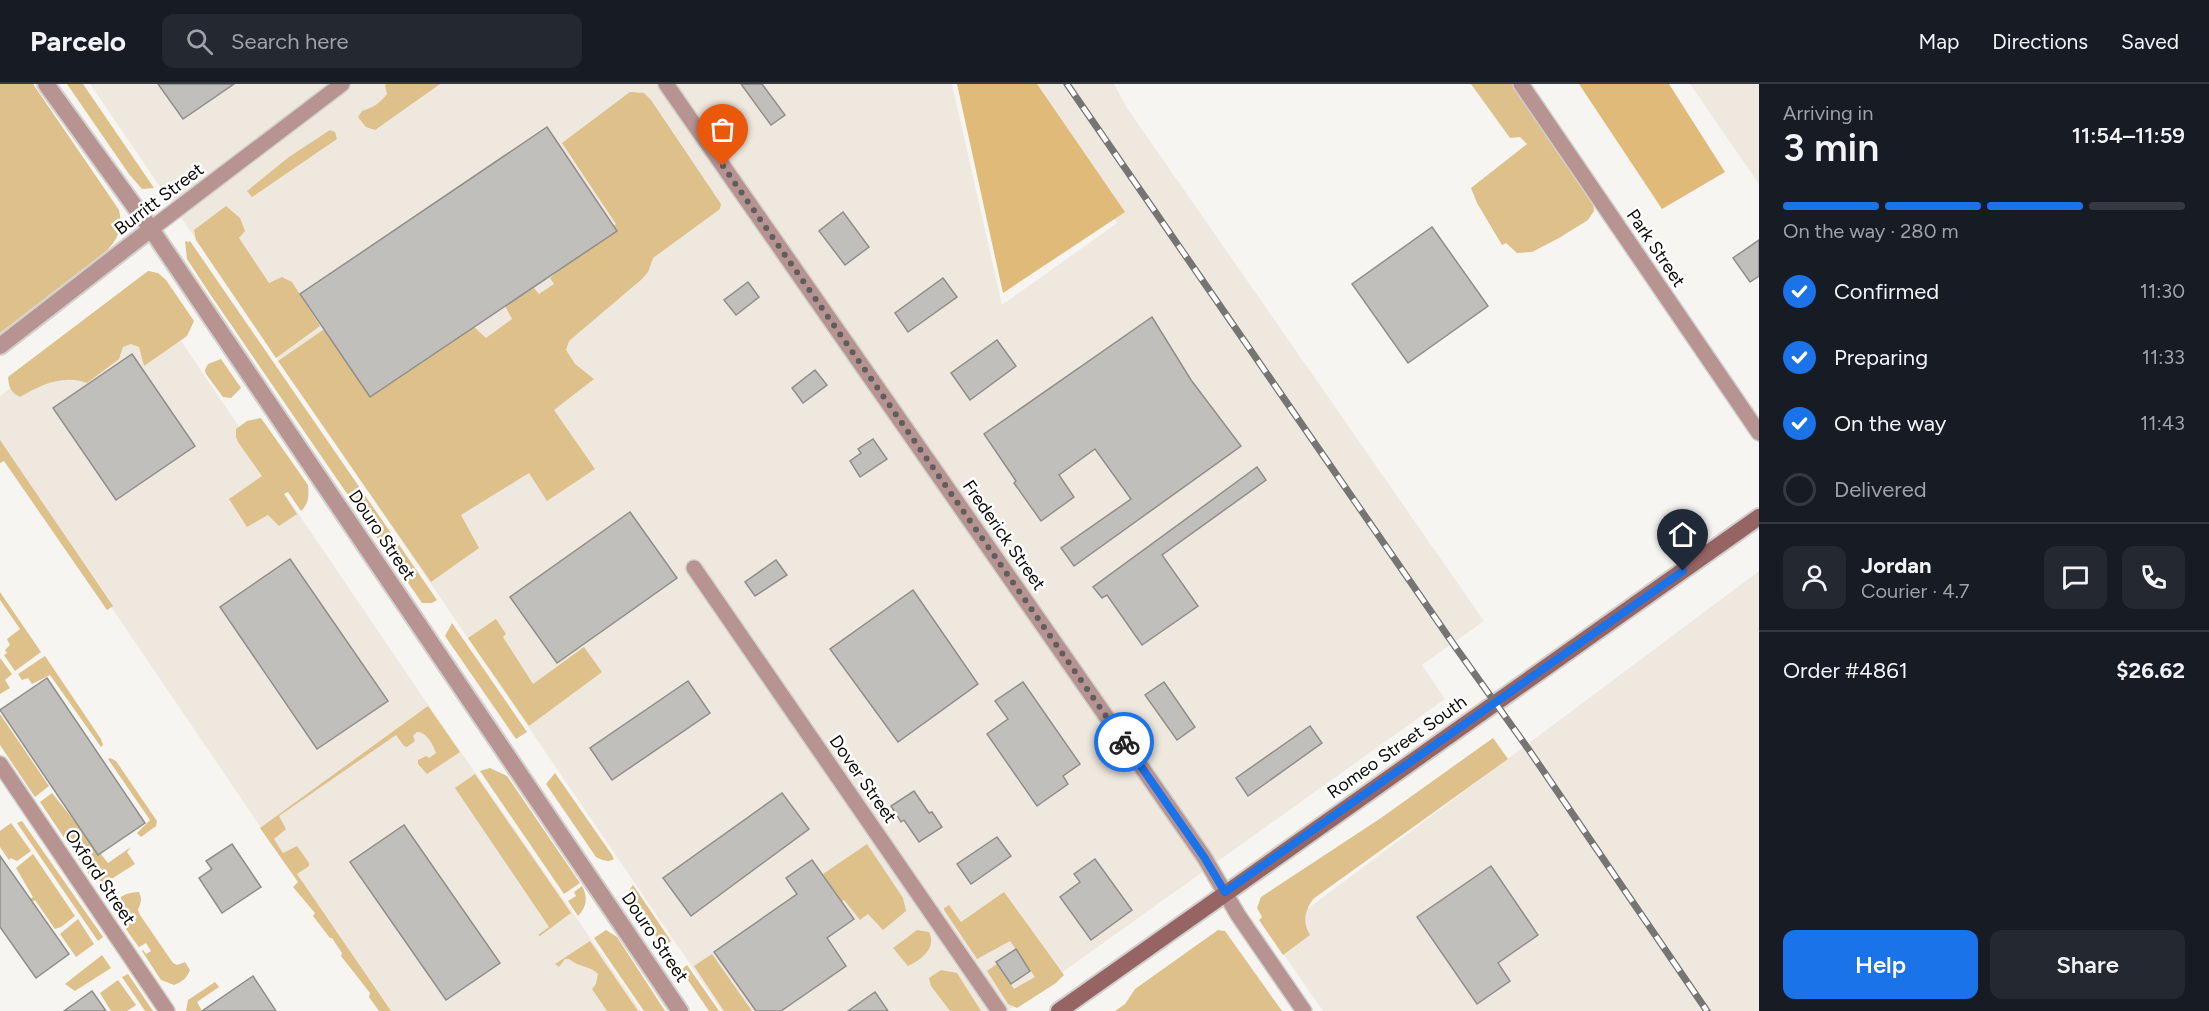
<!DOCTYPE html>
<meta charset="utf-8">
<style>
body{margin:0;font-family:Figtree,sans-serif;background:#242831;color:#f1f3f6;height:100vh;display:flex;flex-direction:column;font-size:22px;white-space:nowrap}
*{box-sizing:border-box;margin:0}
p{font-size:20px;color:#9ea1a6}
.icon{flex:none;width:33px;height:33px;fill:none;stroke:currentColor;stroke-width:2;stroke-linecap:round;stroke-linejoin:round}
.map{position:relative;flex:1;overflow:hidden}
.sheet{display:flex;flex-direction:column;background:#171b24;width:450px}
.sheet>*{flex:none}
.pin{position:absolute;display:grid;place-items:center;width:51px;height:51px;color:#fff;margin:-62px -26px;border-radius:50% 50% 50% 0;rotate:-45deg;box-shadow:0 0 6px #0007}
.pin .icon{rotate:45deg}
.courier{position:absolute;display:grid;place-items:center;width:60px;height:60px;margin:-30px;border:4px solid #1a73e8;border-radius:50%;background:#fff;color:#222;box-shadow:0 2px 8px #0007}
.summary em{font-style:normal;font-weight:600}
.summary div{display:flex;flex-direction:column-reverse}
.summary{display:flex;align-items:center;justify-content:space-between;height:102px;padding:0 24px}
h1{font-size:39px;font-weight:600;line-height:45px}
.bar{display:grid;grid-template-columns:repeat(4,1fr);gap:9px 6px;align-content:center;height:72px;padding:0 24px}
.bar i{height:8px;border-radius:4px;background:#363941}
.bar .selected{background:#1a73e8}
.bar p{grid-column:span 4}
.line{display:flex;align-items:center;gap:15px;padding:0 24px;border-top:2px solid #363941}
.line div{flex:1}
.round{display:grid;place-items:center;flex:none;width:63px;height:63px;border-radius:12px;background:#242831}
ol{padding:0 24px;list-style:none}
li{display:flex;align-items:center;gap:18px;height:66px}
li p{margin-inline-start:auto}
li .icon{padding:6px;border-radius:50%;background:#1a73e8;color:#fff;stroke-width:4}
li:last-child{color:#9ea1a6}
li i{width:33px;height:33px;border:3px solid #363941;border-radius:50%}
.primary-button{display:flex;gap:12px;margin-top:auto;padding:12px 24px}
.primary-button a{flex:1;height:69px;border-radius:12px;background:#1a73e8;color:#fff;font-size:24px;font-weight:600;line-height:69px;text-align:center}
.primary-button a+a{background:#242831;color:#f1f3f6}
header{display:flex;align-items:center;gap:36px;box-sizing:border-box;height:84px;padding:0 30px;background:#171b24;border-bottom:2px solid #363941}
header strong{font-size:28px}
nav{display:flex;gap:33px;margin-inline-start:auto;font-size:21px}
.search{width:420px;height:54px;background:#242831;display:flex;align-items:center;gap:15px;box-sizing:border-box;padding:0 21px;border-radius:12px;color:#9ea1a6;font-size:22px}
main{display:flex;flex:1;min-height:0}
.map>svg:first-child{display:block}
</style>
<header>
<strong>Parcelo</strong>
<div class="search"><svg class="icon" aria-label="search" viewBox="0 0 24 24"><circle cx="10" cy="10" r="6"/><path d="M15 15l6 6"/></svg>Search here</div>
<nav><a>Map</a><a>Directions</a><a>Saved</a></nav>
</header>
<main>
<div class="map">
<svg width="1759" height="927" viewBox="0 0 1759 927">
<rect width="100%" height="100%" fill="#f7f5f1"/>
<!-- built -->
<g fill="#efe8df">
<path d="M 90,0 L 952,0 L 1002,221 L 1117,139 L 1024,0 L 1114,0 L 1127,24 L 1484,537 L 1422,581 L 1445,615 L 1008,927 L 722,927 Z"/>
<path d="M 1690,0 L 1759,0 L 1759,100 Z"/>
<path d="M 145,204 L 431,625 L 641,927 L 388,927 L 300,795 L 293,791 L 0,359 L 0,312 Z"/>
<path d="M 1759,487 L 1759,927 L 1323,927 L 1271,852 Z"/>
</g>
<!-- green -->
<g fill="#dec08a">
<path d="M 0,0 L 33,0 L 119,126 C 123,144 118,156 105,168 L 0,249 Z"/>
<path d="M 67,0 L 83,0 L 154,104 L 142,105 L 129,90 Z"/>
<path d="M 386,0 L 440,0 L 375,46 L 366,43 L 358,33 L 362,27 C 374,23 379,20 387,10 L 385,1 Z"/>
<path d="M 1471,0 L 1517,0 L 1591,108 L 1594,127 L 1588,136 L 1559,154 L 1532,168 L 1517,169 L 1506,159 L 1502,161 L 1477,119 L 1471,104 L 1527,60 L 1520,53 L 1510,54 Z"/>
<path d="M 630,8 L 644,9 L 651,16 L 721,120 L 720,125 L 653,174 L 648,188 L 642,195 L 569,257 L 566,266 L 575,280 L 594,295 L 554,326 L 595,385 L 547,417 L 529,389 L 461,431 L 479,464 L 431,498 L 278,277 L 323,246 L 474,243 L 486,254 L 512,235 L 505,222 L 534,204 L 539,210 L 554,200 L 550,194 L 616,140 L 562,59 Z"/>
<path d="M 330,46 L 335,48 L 337,55 L 252,113 L 247,107 L 289,73 Z"/>
<path d="M 226,122 L 240,134 L 245,147 L 239,154 L 269,199 L 282,193 L 292,198 L 320,242 L 276,274 L 196,156 L 194,146 Z"/>
<path d="M 185,157 L 188,158 L 190,157 L 437,516 L 432,519 L 422,519 L 210,210 L 187,175 Z"/>
<path d="M 148,187 L 158,189 L 166,196 L 194,237 L 187,252 L 144,282 L 139,263 L 131,260 L 123,263 L 119,275 L 87,299 C 63,290 40,301 20,313 C 10,308 9,303 8,293 Z"/>
<path d="M 221,275 L 241,304 L 231,314 L 223,313 L 206,290 L 205,286 L 208,280 Z"/>
<path d="M 261,334 L 308,401 C 309,412 309,419 301,427 L 288,408 L 284,410 L 297,430 L 279,442 L 268,431 L 247,443 L 229,415 L 262,392 L 238,358 L 236,353 L 236,345 L 247,337 Z"/>
<path d="M 0,356 L 113,522 L 107,526 L 4,377 L 0,379 Z"/>
<path d="M 0,508 L 41,568 L 15,587 L 4,571 L 7,569 L 5,566 L 10,561 L 7,555 L 20,545 L 0,516 Z"/>
<path d="M 496,535 L 506,550 L 503,553 L 533,600 L 584,563 L 602,588 L 529,642 L 468,554 Z"/>
<path d="M 452,539 L 527,648 L 516,655 L 445,552 Z"/>
<path d="M 45,572 L 101,655 L 103,661 L 101,663 L 50,591 L 32,600 L 28,594 L 22,596 L 18,590 Z"/>
<path d="M 0,574 L 12,590 L 5,596 L 10,604 L 0,610 Z"/>
<path d="M 428,622 L 460,668 L 427,690 L 418,680 L 418,676 L 426,672 L 429,674 L 436,669 C 433,661 427,648 417,648 L 413,652 L 415,657 L 407,663 L 404,662 L 396,651 L 279,732 L 286,745 L 274,755 L 283,769 L 297,762 L 309,779 L 309,782 L 297,790 L 391,927 L 379,927 L 369,913 L 370,909 L 341,872 L 342,869 L 332,854 L 330,854 L 313,832 L 315,829 L 293,803 L 298,798 L 260,744 Z"/>
<path d="M 0,630 L 49,702 L 35,713 L 0,661 Z"/>
<path d="M 1493,654 L 1508,675 L 1313,815 C 1305,827 1302,838 1310,851 L 1283,871 L 1259,836 L 1262,833 L 1257,824 L 1261,813 L 1381,734 Z"/>
<path d="M 110,674 L 116,677 L 157,737 L 156,742 L 141,753 L 137,749 L 150,736 L 108,675 Z"/>
<path d="M 490,684 L 507,692 L 580,799 L 564,810 L 480,687 Z"/>
<path d="M 555,689 L 612,771 L 614,775 C 608,779 602,776 596,773 L 546,700 Z"/>
<path d="M 475,690 L 571,829 L 540,852 L 538,851 L 549,843 L 455,704 Z"/>
<path d="M 52,709 L 108,779 L 131,763 L 127,768 L 135,780 L 105,799 L 90,792 L 40,718 Z"/>
<path d="M 22,737 L 103,853 L 98,857 L 17,739 Z"/>
<path d="M 11,739 L 31,767 L 17,777 L 11,774 L 9,776 L 0,763 L 0,747 Z"/>
<path d="M 867,760 L 903,814 L 906,827 L 883,846 L 868,830 L 860,836 L 844,816 L 842,817 L 823,790 Z"/>
<path d="M 33,770 L 75,832 L 61,843 L 55,845 L 35,816 L 4,838 L 2,834 L 33,813 L 16,784 Z"/>
<path d="M 633,801 L 671,857 L 665,862 L 662,860 L 625,812 Z"/>
<path d="M 582,802 C 588,813 587,823 578,832 L 568,817 L 576,812 L 574,808 Z"/>
<path d="M 139,808 C 143,817 140,819 138,826 L 140,831 L 173,879 L 177,881 L 185,878 L 190,886 C 187,894 182,898 174,901 L 161,896 L 142,867 L 143,866 L 146,870 L 151,867 L 146,859 L 139,863 C 127,846 96,810 139,808 Z"/>
<path d="M 1004,808 L 1064,891 L 1056,899 L 1017,924 L 1008,920 L 987,887 L 997,880 L 1014,905 L 1035,893 L 1010,857 L 977,875 L 944,826 L 944,824 L 949,821 L 961,838 Z"/>
<path d="M 78,835 L 94,860 L 76,873 L 60,850 Z"/>
<path d="M 606,846 L 617,853 L 665,927 L 644,927 L 594,854 Z"/>
<path d="M 917,846 L 929,848 C 937,864 921,876 908,882 L 893,864 Z"/>
<path d="M 1218,846 L 1225,847 L 1282,927 L 1115,927 L 1125,920 L 1135,905 Z"/>
<path d="M 590,857 L 638,927 L 607,927 L 592,905 L 596,900 L 598,890 C 589,881 578,883 569,875 L 565,875 L 559,883 L 555,880 Z"/>
<path d="M 712,870 L 752,927 L 724,927 L 694,882 Z"/>
<path d="M 102,871 L 111,884 L 75,907 L 65,900 Z"/>
<path d="M 687,881 L 719,927 L 709,927 L 681,886 Z"/>
<path d="M 941,886 L 957,889 L 981,927 L 950,927 L 931,902 L 929,894 Z"/>
<path d="M 128,890 L 153,927 L 145,927 L 122,893 Z"/>
<path d="M 118,896 L 136,921 L 127,927 L 111,927 L 100,909 Z"/>
<path d="M 215,898 L 219,903 L 197,918 L 202,927 L 186,927 L 188,916 Z"/>
</g>
<!-- forest -->
<g fill="#dfba78">
<path d="M 957,0 L 1037,0 L 1125,128 L 1003,209 Z"/>
<path d="M 1579,0 L 1669,0 L 1725,88 L 1662,125 Z"/>
</g>
<!-- building -->
<g fill="#c1bfbb" stroke="#908e8a" stroke-width="1.5">
<path d="M 158,0 L 234,0 L 183,35 Z"/>
<path d="M 741,0 L 762,0 L 785,31 L 771,41 Z"/>
<path d="M 547,43 L 617,147 L 370,313 L 300,210 Z"/>
<path d="M 843,128 L 869,163 L 845,181 L 819,147 Z"/>
<path d="M 1432,143 L 1488,222 L 1408,279 L 1352,200 Z"/>
<path d="M 1759,156 L 1759,192 L 1750,198 L 1733,174 Z"/>
<path d="M 943,194 L 957,213 L 908,248 L 895,229 Z"/>
<path d="M 748,198 L 759,213 L 736,231 L 724,216 Z"/>
<path d="M 1152,233 L 1191,296 L 1241,362 L 1074,482 L 1061,464 L 1131,415 L 1095,365 L 1059,391 L 1074,413 L 1041,437 L 1014,399 L 1016,397 L 984,350 Z"/>
<path d="M 997,256 L 1016,282 L 970,316 L 951,289 Z"/>
<path d="M 132,270 L 195,362 L 116,416 L 53,324 Z"/>
<path d="M 815,286 L 827,301 L 803,319 L 792,304 Z"/>
<path d="M 873,355 L 887,375 L 860,393 L 850,377 L 861,369 L 858,365 Z"/>
<path d="M 1257,383 L 1266,396 L 1162,471 L 1198,522 L 1142,561 L 1107,511 L 1102,514 L 1093,503 Z"/>
<path d="M 630,428 L 677,494 L 557,579 L 510,513 Z"/>
<path d="M 290,475 L 388,617 L 317,665 L 220,523 Z"/>
<path d="M 776,476 L 787,491 L 755,512 L 745,498 Z"/>
<path d="M 913,506 L 978,600 L 898,658 L 830,565 Z"/>
<path d="M 47,594 L 145,739 L 98,771 L 0,626 Z"/>
<path d="M 688,597 L 710,629 L 612,696 L 590,664 Z"/>
<path d="M 1023,598 L 1080,680 L 1063,692 L 1068,700 L 1037,722 L 987,650 L 1008,635 L 995,617 Z"/>
<path d="M 1164,598 L 1195,643 L 1177,656 L 1145,611 Z"/>
<path d="M 1310,642 L 1322,659 L 1248,712 L 1236,694 Z"/>
<path d="M 914,707 L 929,729 L 932,728 L 942,743 L 919,758 L 904,736 L 901,738 L 891,722 Z"/>
<path d="M 782,709 L 809,745 L 691,832 L 663,794 Z"/>
<path d="M 404,741 L 500,879 L 446,916 L 350,778 Z"/>
<path d="M 997,753 L 1011,772 L 971,800 L 957,780 Z"/>
<path d="M 232,760 L 261,803 L 222,829 L 199,794 L 212,785 L 206,777 Z"/>
<path d="M 0,772 L 69,870 L 36,894 L 0,843 Z"/>
<path d="M 1095,775 L 1132,826 L 1091,856 L 1060,813 L 1080,798 L 1074,790 Z"/>
<path d="M 812,776 L 854,835 L 827,854 L 846,882 L 781,927 L 756,927 L 714,868 L 797,810 L 786,794 Z"/>
<path d="M 1491,782 L 1538,851 L 1498,879 L 1510,897 L 1477,920 L 1417,833 Z"/>
<path d="M 1016,865 L 1030,887 L 1011,900 L 996,878 Z"/>
<path d="M 253,892 L 276,927 L 202,927 Z"/>
<path d="M 92,907 L 106,927 L 64,927 Z"/>
<path d="M 875,908 L 888,927 L 848,927 Z"/>
</g>
<g fill="none" stroke-linecap="round" stroke-linejoin="round">
<defs>
<g id="minor">
<path d="M 666,0 L 1204,773 L 1238,831 L 1304,927"/>
<path d="M 1521,0 L 1759,349"/>
<path d="M 151,145 L 342,0"/>
<path d="M 694,484 L 999,927"/>
<path d="M 0,680 L 167,927"/>
</g>
<g id="tertiary">
<path d="M 46,0 L 151,145 L 680,927"/>
<path d="M 0,262 L 151,145"/>
</g>
<path id="secondary" d="M 1059,927 L 1759,433"/>
</defs>
<!-- minor casing -->
<use href="#minor" stroke="#d2d0cc" stroke-width="18"/>
<!-- tertiary casing -->
<use href="#tertiary" stroke="#d2d0cc" stroke-width="20"/>
<!-- secondary casing -->
<use href="#secondary" stroke="#d2d0cc" stroke-width="20"/>
<!-- minor -->
<use href="#minor" stroke="#b79492" stroke-width="15"/>
<!-- tertiary -->
<use href="#tertiary" stroke="#b79492" stroke-width="16"/>
<!-- secondary -->
<use href="#secondary" stroke="#966563" stroke-width="16"/>
<defs>
<path id="rail" d="M 1067,0 L 1454,561 L 1529,666 L 1707,927"/>
</defs>
<!-- rail casing -->
<use href="#rail" stroke="#777573" stroke-width="7"/>
<!-- rail -->
<use href="#rail" stroke="#fff" stroke-width="4.5" stroke-dasharray="14" stroke-linecap="butt"/>
</g>
<g fill="none" stroke-linecap="round" stroke-linejoin="round">
<!-- done -->
<path stroke="#5f5e5c" stroke-width="6" stroke-dasharray="0 10.8" d="M 723,82 L 1124,658"/>
<!-- route -->
<path stroke="#1a73e8" stroke-width="8" d="M 1124,658 L 1204,773 L 1225,808 L 1683,487"/>
</g>
<g text-anchor="middle" dominant-baseline="central" stroke-width="5" stroke-linejoin="round" paint-order="stroke">
<!-- street labels -->
<g font-size="18" fill="#0d0c0b" stroke="#fff">
<text transform="translate(159 115) rotate(-37)">Burritt Street</text>
<text transform="translate(1656 164) rotate(56)">Park Street</text>
<text transform="translate(382 451) rotate(56)">Douro Street</text>
<text transform="translate(1004 451) rotate(55)">Frederick Street</text>
<text transform="translate(1397 663) rotate(-35)">Romeo Street South</text>
<text transform="translate(863 695) rotate(55)">Dover Street</text>
<text transform="translate(100 793) rotate(56)">Oxford Street</text>
<text transform="translate(655 853) rotate(56)">Douro Street</text>
</g>
</g>
</svg>
<div class="pin" style="left:723px;top:82px;background:#ea580c"><svg class="icon" aria-label="bag" viewBox="0 0 24 24"><path d="M5 8h14l-1 12H6zM9 8a3 3 0 0 1 6 0"/></svg></div>
<div class="pin" style="left:1683px;top:487px;background:#1f2937"><svg class="icon" aria-label="home" viewBox="0 0 24 24"><path d="M3 11l9-7 9 7M6 9v11h12V9"/></svg></div>
<div class="courier" style="left:1124px;top:658px"><svg class="icon" aria-label="bike" viewBox="0 0 24 24"><circle cx="6" cy="16" r="4"/><circle cx="18" cy="16" r="4"/><path d="M6 16l4-8h5l3 8M10 8l3 8H6M13 5h3"/></svg></div>
</div>
<section class="sheet">
<div class="summary"><div><h1>3 min</h1><p>Arriving in</p></div><em>11:54–11:59</em></div>
<div class="bar"><i class="selected"></i><i class="selected"></i><i class="selected"></i><i></i><p>On the way · 280 m</p></div>
<ol>
<li><svg class="icon" aria-label="check" viewBox="0 0 24 24"><path d="M5 12l5 5 9-10"/></svg>Confirmed<p>11:30</p></li>
<li><svg class="icon" aria-label="check" viewBox="0 0 24 24"><path d="M5 12l5 5 9-10"/></svg>Preparing<p>11:33</p></li>
<li><svg class="icon" aria-label="check" viewBox="0 0 24 24"><path d="M5 12l5 5 9-10"/></svg>On the way<p>11:43</p></li>
<li><i></i>Delivered</li>
</ol>
<div class="line" style="height:108px"><a class="round"><svg class="icon" aria-label="person" viewBox="0 0 24 24"><circle cx="12" cy="8" r="4"/><path d="M4 21q1-7 8-7t8 7"/></svg></a><div><b>Jordan</b><p>Courier · 4.7</p></div><a class="round"><svg class="icon" aria-label="chat" viewBox="0 0 24 24"><path d="M4 5h16v11H9l-5 4z"/></svg></a><a class="round"><svg class="icon" aria-label="phone" viewBox="0 0 24 24"><path d="M5 4h4l2 5-3 2q2 4 5 5l2-3 5 2v4C11 20 4 13 5 4z"/></svg></a></div>
<div class="line" style="height:78px"><div>Order #4861</div><b>$26.62</b></div>
<div class="primary-button"><a>Help</a><a>Share</a></div>
</section>
</main>
